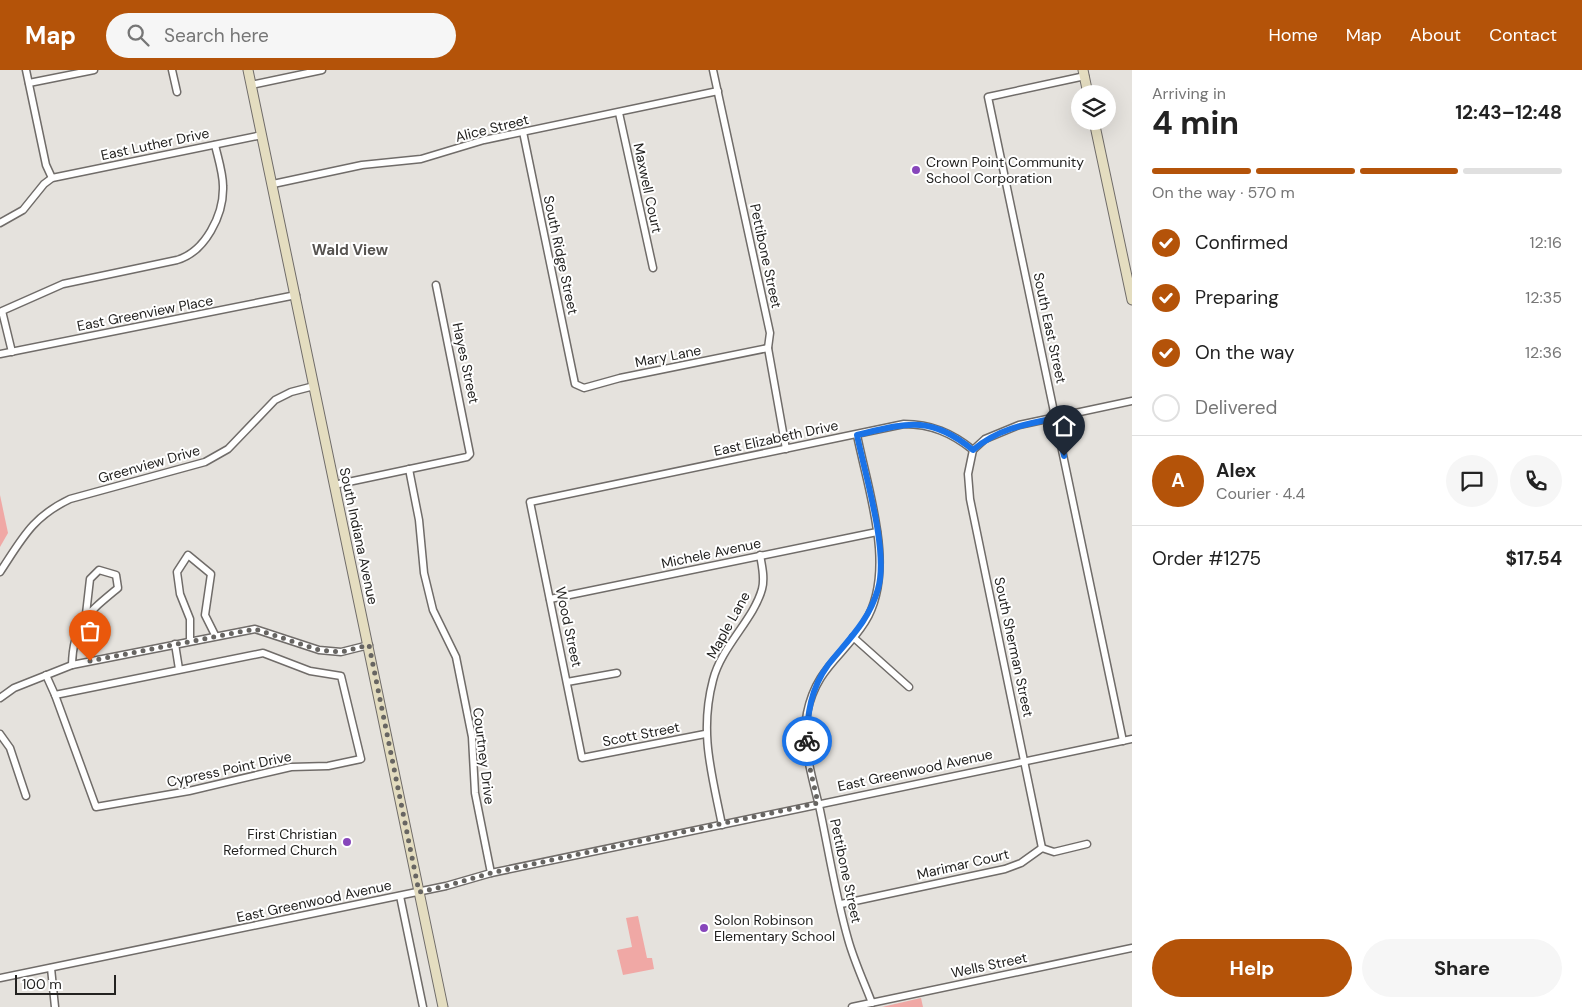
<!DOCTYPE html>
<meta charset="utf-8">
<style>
body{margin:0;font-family:"DM Sans",sans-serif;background:#f6f6f6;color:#222;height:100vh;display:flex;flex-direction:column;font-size:19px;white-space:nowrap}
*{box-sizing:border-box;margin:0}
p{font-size:16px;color:#767676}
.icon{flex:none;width:28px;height:28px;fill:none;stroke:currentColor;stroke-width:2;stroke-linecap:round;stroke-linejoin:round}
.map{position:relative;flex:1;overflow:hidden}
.sheet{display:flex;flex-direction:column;background:#fff;width:450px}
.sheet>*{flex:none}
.tools{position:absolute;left:1071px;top:15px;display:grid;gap:10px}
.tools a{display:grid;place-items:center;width:45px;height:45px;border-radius:50%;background:#fff;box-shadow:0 5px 20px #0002;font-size:25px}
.scale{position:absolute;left:15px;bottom:12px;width:101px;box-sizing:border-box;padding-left:5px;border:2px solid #232220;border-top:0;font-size:14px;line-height:18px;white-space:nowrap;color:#232220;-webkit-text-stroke:4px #fff;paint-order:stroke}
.pin{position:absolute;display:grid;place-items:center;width:42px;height:42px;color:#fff;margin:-51px -21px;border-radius:50% 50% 50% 0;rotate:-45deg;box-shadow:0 0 5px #0007}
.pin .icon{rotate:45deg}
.courier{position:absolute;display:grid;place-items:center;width:50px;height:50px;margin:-25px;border:4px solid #1a73e8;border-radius:50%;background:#fff;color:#222;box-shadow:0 1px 6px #0007}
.head em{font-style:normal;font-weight:700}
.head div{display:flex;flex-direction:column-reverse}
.head{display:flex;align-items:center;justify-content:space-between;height:85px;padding:0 20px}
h1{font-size:32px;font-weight:700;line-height:38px}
.bar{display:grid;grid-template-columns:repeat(4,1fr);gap:8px 5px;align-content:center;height:60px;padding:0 20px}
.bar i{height:6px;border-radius:4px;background:#e0e0e0}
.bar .on{background:#b45309}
.bar p{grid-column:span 4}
.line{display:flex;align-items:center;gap:12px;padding:0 20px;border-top:1px solid #e0e0e0}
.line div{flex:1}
.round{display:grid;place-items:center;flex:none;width:52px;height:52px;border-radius:26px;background:#f6f6f6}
ol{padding:0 20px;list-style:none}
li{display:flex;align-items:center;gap:15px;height:55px}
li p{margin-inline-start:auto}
li .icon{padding:5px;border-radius:50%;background:#b45309;color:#fff;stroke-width:4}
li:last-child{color:#767676}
li i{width:28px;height:28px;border:2px solid #e0e0e0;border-radius:50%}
.primary-button{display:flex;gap:10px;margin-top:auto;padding:10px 20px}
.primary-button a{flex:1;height:58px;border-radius:30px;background:#b45309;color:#fff;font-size:20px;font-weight:700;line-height:58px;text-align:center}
.primary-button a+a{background:#f6f6f6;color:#222}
header{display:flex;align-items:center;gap:30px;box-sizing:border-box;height:70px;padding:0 25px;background:#b45309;color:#fff}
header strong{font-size:24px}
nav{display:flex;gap:28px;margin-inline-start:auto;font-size:18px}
.search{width:350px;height:45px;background:#f6f6f6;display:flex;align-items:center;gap:12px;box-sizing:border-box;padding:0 18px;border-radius:28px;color:#767676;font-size:19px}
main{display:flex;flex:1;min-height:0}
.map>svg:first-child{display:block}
</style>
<header>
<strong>Map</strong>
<div class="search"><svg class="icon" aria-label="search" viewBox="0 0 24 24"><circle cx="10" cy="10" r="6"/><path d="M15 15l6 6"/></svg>Search here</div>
<nav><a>Home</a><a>Map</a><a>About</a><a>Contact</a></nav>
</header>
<main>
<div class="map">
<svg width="1132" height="937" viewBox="0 0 1132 937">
<rect width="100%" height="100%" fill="#e5e2dd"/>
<!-- green -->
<g fill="#f0a8a5">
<path d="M 0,425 L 8,463 L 0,477 Z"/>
<path d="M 638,846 L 647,888 L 652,888 L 654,899 L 623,905 L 617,880 L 632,877 L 626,848 Z"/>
<path d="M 921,928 L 923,937 L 882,937 Z"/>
</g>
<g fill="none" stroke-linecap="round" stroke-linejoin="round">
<defs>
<g id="street">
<path d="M 26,0 L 46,95 L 52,108"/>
<path d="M 172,0 L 177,22"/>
<path d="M 713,0 L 770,263 L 768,278 L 786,379"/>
<path d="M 1085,6 L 988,27 L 1123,671"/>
<path d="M 29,13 L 94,0"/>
<path d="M 251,15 L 322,0"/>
<path d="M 619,43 L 653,198"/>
<path d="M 523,62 L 575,314 L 584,318 L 620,308 L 768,278"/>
<path d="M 273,114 L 362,95 L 421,89 L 484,70 L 718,21"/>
<path d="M 0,153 L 23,140 L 44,114 L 52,108 L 262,65"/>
<path d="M 12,282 L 2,241 L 63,214 L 177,190 C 205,182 224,145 223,116 C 223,103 218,88 215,75"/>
<path d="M 0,284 L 296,225"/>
<path d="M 857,365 C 868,421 897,500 865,552 C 843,587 816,598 807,643 C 801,675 813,709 820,740 C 829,783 836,827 848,869 C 854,891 864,912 872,933"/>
<path d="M 973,380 L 968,404 L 970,429 L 1042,778"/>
<path d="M 973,380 L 985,369 L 1019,355 L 1132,331"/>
<path d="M 409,399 L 419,450 L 424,503 L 433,540 L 456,587 L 472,667 L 475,723 L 491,803"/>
<path d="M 334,415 L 467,387 L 470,384 L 436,215"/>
<path d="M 0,502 C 22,469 32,447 70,429 L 205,392 L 228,379 L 275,330 L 291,322 L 314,316"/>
<path d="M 550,529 L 877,462"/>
<path d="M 853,567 L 909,617"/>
<path d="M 190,570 L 190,549 L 180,524 L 177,502 L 188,485 L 211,504 L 205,545 L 215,565"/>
<path d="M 175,574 L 179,599"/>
<path d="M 263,583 L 310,601 L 341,606 L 361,689 L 328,696 L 291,697 L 189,721 L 96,737 L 55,625 Z"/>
<path d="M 72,595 C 73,553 88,543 118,518 L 116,505 L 99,500 L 90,509 L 86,544"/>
<path d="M 46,605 L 55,625"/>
<path d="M 567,612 L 617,603"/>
<path d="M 0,628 L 14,618 L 72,595 L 255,559 L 319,580 L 341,582 L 369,575"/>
<path d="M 0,664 L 10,678 L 26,726"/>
<path d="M 705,664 L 582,688 L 530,432 L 904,354 C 931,354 952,363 973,380"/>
<path d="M 722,755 C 712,704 699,663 713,610 C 721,577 754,549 762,519 C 765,508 762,496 760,485"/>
<path d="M 1042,778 L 1054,782 L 1087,774"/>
<path d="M 400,826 L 423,937"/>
<path d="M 841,834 L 1005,799 L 1021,793 L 1042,778"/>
<path d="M 51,898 L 55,937"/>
<path d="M 0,908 L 446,816 L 491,803 L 1132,669"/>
<path d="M 852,937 L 1132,878"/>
</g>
<g id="secondary">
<path d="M 248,0 L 443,937"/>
<path d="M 1083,0 L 1088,24"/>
<path d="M 1094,51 L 1132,230"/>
</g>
</defs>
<!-- street casing -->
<use href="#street" stroke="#706c69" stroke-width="9"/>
<!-- secondary casing -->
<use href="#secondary" stroke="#706c69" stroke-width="11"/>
<!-- street -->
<use href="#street" stroke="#fff" stroke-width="6"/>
<!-- secondary -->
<use href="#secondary" stroke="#e4ddc0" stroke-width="9"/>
</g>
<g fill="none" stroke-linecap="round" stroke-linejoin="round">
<!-- done -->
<path stroke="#676562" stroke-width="5" stroke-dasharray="0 9" d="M 90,591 L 255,559 L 319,580 L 341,582 L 369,575 L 419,822 L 446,816 L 491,803 L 818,733 L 806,681 L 807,671"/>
<!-- route -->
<path stroke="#1a73e8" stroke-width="6" d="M 807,671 C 807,644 811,618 828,595 C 848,570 869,551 878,519 C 889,481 865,405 857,365 C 907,353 930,345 973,380 C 997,359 1025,354 1056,348 L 1064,386"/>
</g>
<!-- markers -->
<g fill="#8746bb" stroke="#fff" stroke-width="2">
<circle cx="916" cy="100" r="5"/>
<circle cx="347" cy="772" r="5"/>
<circle cx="704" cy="858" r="5"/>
</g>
<g text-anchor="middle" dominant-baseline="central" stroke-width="4" stroke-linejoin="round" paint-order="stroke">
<!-- street labels -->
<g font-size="14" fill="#232220" stroke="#fff">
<text transform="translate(492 58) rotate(-14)">Alice Street</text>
<text transform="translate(155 74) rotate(-12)">East Luther Drive</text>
<text transform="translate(648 118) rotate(78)">Maxwell Court</text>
<text transform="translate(561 185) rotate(78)">South Ridge Street</text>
<text transform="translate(766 186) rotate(78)">Pettibone Street</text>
<text transform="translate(145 243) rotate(-11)">East Greenview Place</text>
<text transform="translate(1050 258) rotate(78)">South East Street</text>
<text transform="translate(668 286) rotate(-11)">Mary Lane</text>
<text transform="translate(466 293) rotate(78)">Hayes Street</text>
<text transform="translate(776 368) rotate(-12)">East Elizabeth Drive</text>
<text transform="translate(149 394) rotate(-16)">Greenview Drive</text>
<text transform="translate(359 466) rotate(78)">South Indiana Avenue</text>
<text transform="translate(711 483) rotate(-12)">Michele Avenue</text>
<text transform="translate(728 555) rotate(-61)">Maple Lane</text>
<text transform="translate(569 557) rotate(78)">Wood Street</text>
<text transform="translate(1014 577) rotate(78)">South Sherman Street</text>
<text transform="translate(641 664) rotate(-11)">Scott Street</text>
<text transform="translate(484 686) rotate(83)">Courtney Drive</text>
<text transform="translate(229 699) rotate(-12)">Cypress Point Drive</text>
<text transform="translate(915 700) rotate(-12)">East Greenwood Avenue</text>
<text transform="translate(963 794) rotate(-13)">Marimar Court</text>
<text transform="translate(846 801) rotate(78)">Pettibone Street</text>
<text transform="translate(314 831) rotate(-12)">East Greenwood Avenue</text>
<text transform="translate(989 895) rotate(-12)">Wells Street</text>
</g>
<!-- poi labels -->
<g font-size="14" fill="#232220" stroke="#fff" text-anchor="start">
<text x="926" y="92">Crown Point Community<tspan x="926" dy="16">School Corporation</tspan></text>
<text x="337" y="764" text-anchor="end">First Christian<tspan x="337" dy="16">Reformed Church</tspan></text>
<text x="714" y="850">Solon Robinson<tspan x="714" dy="16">Elementary School</tspan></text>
</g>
<!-- neighbourhood labels -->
<g font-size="15" font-weight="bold" fill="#565350" stroke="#fff">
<text x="350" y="180">Wald View</text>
</g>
</g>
</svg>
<div class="tools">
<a><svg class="icon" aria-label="layers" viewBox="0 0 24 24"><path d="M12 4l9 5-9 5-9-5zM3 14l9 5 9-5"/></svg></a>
</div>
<div class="scale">100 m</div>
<div class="pin" style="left:90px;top:591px;background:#ea580c"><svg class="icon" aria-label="bag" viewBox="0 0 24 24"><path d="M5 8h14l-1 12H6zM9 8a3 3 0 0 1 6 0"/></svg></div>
<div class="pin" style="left:1064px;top:386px;background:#1f2937"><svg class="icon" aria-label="home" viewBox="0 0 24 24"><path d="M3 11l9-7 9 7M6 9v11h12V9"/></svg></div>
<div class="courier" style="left:807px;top:671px"><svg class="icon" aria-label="bike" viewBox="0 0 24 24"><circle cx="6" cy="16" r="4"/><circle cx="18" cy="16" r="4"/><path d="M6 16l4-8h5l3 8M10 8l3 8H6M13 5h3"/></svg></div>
</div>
<section class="sheet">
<div class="head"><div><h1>4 min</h1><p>Arriving in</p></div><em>12:43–12:48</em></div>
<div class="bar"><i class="on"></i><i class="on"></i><i class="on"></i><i></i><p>On the way · 570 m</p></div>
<ol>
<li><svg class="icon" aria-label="check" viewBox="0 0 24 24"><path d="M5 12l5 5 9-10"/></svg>Confirmed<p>12:16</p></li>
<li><svg class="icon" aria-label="check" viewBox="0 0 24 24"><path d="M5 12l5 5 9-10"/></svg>Preparing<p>12:35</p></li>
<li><svg class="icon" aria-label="check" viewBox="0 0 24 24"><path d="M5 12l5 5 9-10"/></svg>On the way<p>12:36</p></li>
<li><i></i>Delivered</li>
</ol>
<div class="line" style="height:90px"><b class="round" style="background:#b45309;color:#fff">A</b><div><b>Alex</b><p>Courier · 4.4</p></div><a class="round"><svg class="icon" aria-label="chat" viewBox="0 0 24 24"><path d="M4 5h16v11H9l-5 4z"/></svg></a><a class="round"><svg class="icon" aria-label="phone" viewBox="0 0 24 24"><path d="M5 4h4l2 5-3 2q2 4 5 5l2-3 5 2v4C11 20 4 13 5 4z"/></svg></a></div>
<div class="line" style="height:65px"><div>Order #1275</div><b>$17.54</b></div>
<div class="primary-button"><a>Help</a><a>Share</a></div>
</section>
</main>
